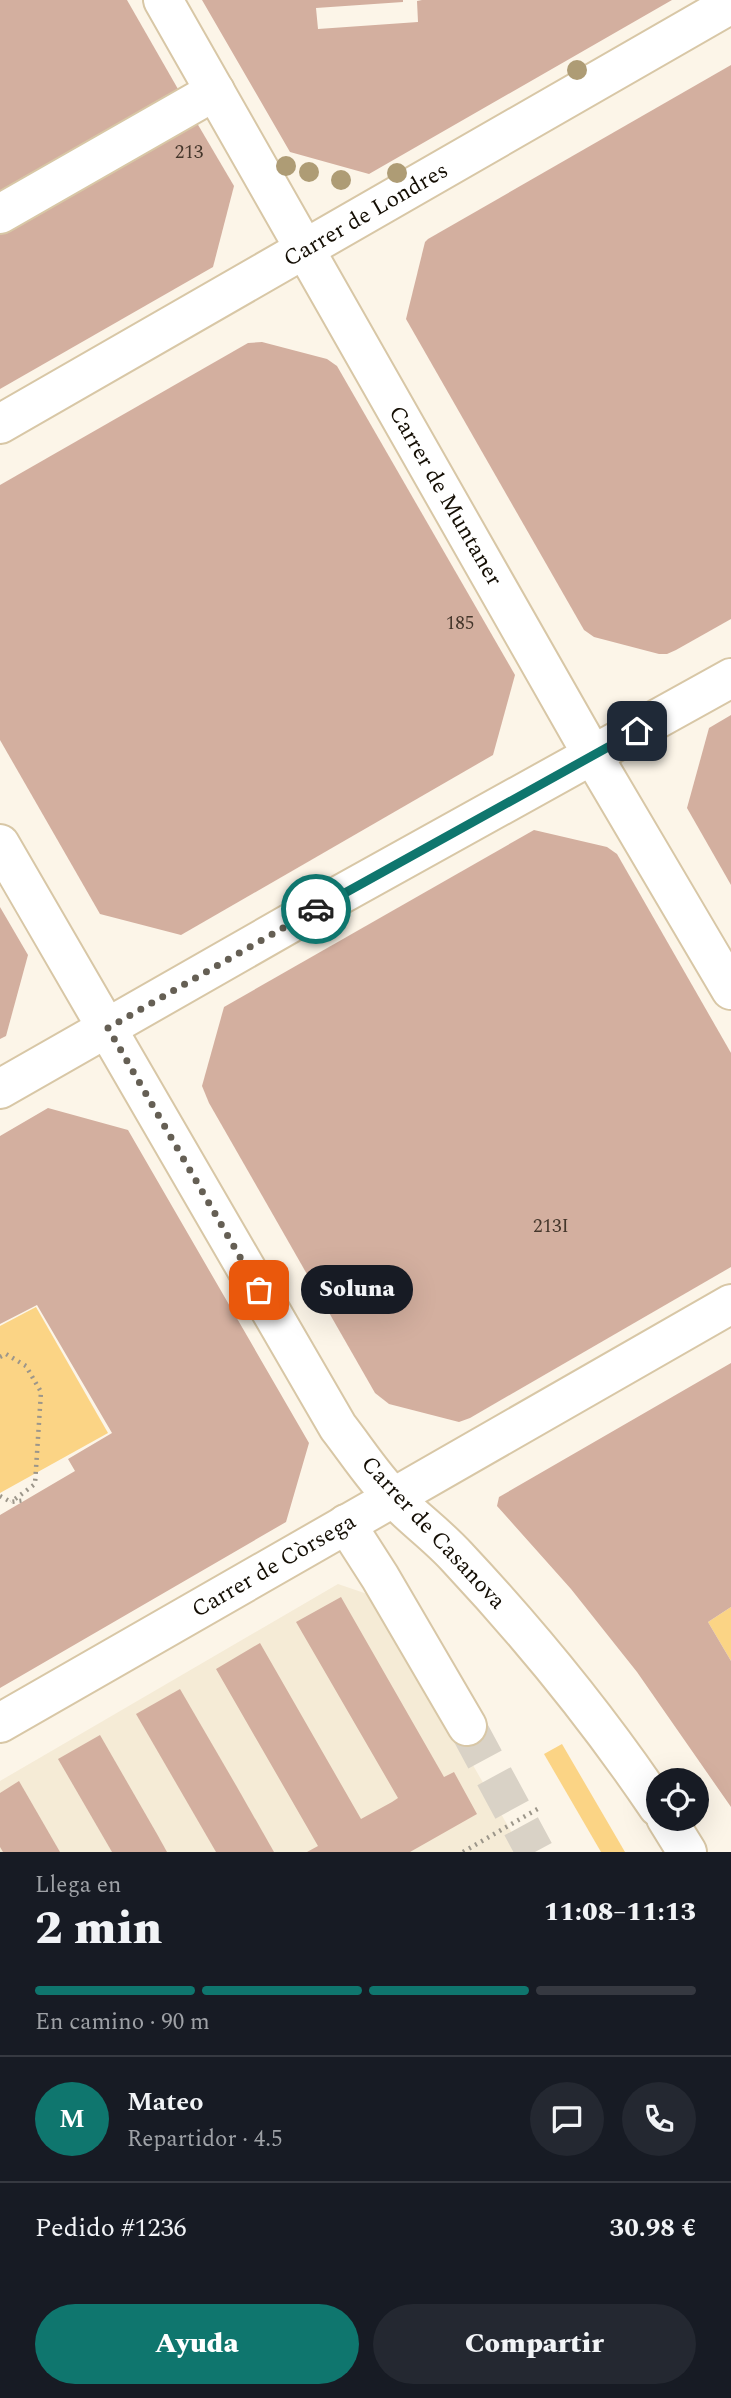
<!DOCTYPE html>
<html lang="es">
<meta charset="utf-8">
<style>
body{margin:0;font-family:Spectral,serif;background:#242831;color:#f1f3f6;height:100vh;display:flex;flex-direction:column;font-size:26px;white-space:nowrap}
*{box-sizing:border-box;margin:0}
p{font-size:23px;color:#9ea1a6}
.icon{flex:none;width:38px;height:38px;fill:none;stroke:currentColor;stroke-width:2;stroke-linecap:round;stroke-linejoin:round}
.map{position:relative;height:1852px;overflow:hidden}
.sheet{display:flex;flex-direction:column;background:#171b24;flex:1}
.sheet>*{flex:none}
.buttons{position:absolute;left:646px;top:1768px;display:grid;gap:14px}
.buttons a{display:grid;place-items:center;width:63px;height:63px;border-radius:50%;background:#171b24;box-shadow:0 7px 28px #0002;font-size:35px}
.pin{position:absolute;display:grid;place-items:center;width:60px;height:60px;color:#fff;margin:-30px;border-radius:14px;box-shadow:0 4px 10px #0006}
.courier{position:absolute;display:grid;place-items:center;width:70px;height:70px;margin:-35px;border:5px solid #0f766e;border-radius:50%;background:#fff;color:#222;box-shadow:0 2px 9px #0007}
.bubble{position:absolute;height:49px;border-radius:24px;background:#171b24;box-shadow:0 7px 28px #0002;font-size:23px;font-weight:800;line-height:49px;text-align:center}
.overview em{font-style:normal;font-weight:800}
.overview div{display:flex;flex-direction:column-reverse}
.overview{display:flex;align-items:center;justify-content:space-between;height:119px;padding:0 35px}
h1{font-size:46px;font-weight:800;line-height:52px}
.bar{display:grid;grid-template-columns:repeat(4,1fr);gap:10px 7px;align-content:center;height:84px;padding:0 35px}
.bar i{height:9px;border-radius:5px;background:#363941}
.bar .current{background:#0f766e}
.bar p{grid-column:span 4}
.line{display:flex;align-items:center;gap:18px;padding:0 35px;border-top:2px solid #363941}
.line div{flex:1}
.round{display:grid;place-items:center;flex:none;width:74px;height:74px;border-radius:37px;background:#242831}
.cta{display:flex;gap:14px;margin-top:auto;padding:14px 35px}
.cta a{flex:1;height:80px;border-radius:42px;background:#0f766e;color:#fff;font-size:28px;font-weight:800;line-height:80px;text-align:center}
.cta a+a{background:#242831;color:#f1f3f6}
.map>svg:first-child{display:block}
</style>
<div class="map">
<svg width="731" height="1852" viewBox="0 0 731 1852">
<rect width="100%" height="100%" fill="#fcf5e8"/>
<!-- medical -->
<path fill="#f5ebd6" d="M 338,1584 L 376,1597 L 523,1852 L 0,1852 L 0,1781 Z"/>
<!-- green -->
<g fill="#fbd485">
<path d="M 36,1307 L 108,1433 L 0,1493 L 0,1326 Z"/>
<path d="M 731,1607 L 731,1661 L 708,1622 Z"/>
<path d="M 562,1744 L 625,1852 L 601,1852 L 544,1754 Z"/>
</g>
<!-- building -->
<g fill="#d3af9f">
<path d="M 0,0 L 127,0 L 182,96 L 0,201 Z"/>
<path d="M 202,0 L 403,0 L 403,2 L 316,8 L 318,29 L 418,22 L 417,1 L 422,0 L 672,0 L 369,174 L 290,152 Z"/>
<path d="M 731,65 L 731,619 L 676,650 L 667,654 L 659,654 L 594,637 L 584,630 L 406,319 L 425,242 L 428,239 Z"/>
<path d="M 194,118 L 234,186 L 213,267 L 0,389 L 0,230 Z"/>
<path d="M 262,342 L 327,359 L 337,366 L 515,675 L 493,755 L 181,935 L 100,914 L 0,740 L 0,485 L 248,343 Z"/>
<path d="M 731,715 L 731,885 L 687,808 L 709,728 Z"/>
<path d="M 534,830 L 607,847 L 617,854 L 731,1053 L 731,1267 L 470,1418 L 459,1422 L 389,1404 L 375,1393 L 209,1103 L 202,1086 L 224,1007 Z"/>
<path d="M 0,907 L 28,955 L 6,1036 L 0,1039 Z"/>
<path d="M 48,1108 L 128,1130 L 309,1443 L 286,1522 L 0,1688 L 0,1515 L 75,1471 L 68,1459 L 112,1433 L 37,1305 L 0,1324 L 0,1136 Z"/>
<path d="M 731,1363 L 731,1607 L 708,1622 L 731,1661 L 731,1807 L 637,1672 L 571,1589 L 497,1506 L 499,1497 Z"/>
<path d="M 341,1597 L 444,1777 L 454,1772 L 477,1814 L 410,1852 L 307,1852 L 318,1846 L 216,1669 L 260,1643 L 361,1819 L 392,1802 L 398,1798 L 296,1622 Z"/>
<path d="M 180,1689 L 237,1787 L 274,1852 L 216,1852 L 136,1714 Z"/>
<path d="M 100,1735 L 157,1834 L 167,1852 L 112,1852 L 58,1759 Z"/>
<path d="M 19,1781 L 60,1852 L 3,1852 L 0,1847 L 0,1793 Z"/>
</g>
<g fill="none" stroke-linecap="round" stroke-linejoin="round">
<!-- minor-tunnel -->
<path stroke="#d9d2c6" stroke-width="38" stroke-dasharray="38 19" stroke-linecap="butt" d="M 467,1726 L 535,1852"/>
<defs>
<g id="minor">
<path d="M 0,214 L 215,91"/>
<path d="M 0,424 L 731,4"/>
<path d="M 0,844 L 338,1427 C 356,1450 373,1477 394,1498 C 414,1519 437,1535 457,1557 C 530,1635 598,1718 658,1807"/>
<path d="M 346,1524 L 380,1577 L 467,1726"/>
<path d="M 0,1723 L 731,1304"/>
<path d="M 666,1818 L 687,1852"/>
</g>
<g id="major">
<path d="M 163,0 L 593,756 L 731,990"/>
<path d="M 0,1089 L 338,896 L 731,678"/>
</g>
</defs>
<!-- minor casing -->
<use href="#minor" stroke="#d8c7a6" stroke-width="42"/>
<!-- major casing -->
<use href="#major" stroke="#d8c7a6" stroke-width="42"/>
<!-- path -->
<g stroke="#9c968a" stroke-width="4.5" stroke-dasharray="2 5" stroke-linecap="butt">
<path d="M 0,1357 L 6,1354 L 26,1366 L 41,1392 L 35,1484 L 11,1502"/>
<path d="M 0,1496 L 11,1502 L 26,1500"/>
<path d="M 463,1852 L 541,1807"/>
</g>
<!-- minor -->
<use href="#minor" stroke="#fff" stroke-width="38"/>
<!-- major -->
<use href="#major" stroke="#fff" stroke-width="38"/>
</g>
<!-- trees -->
<g fill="#ae9c75">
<circle cx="577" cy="70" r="10"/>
<circle cx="286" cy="166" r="10"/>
<circle cx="309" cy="172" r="10"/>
<circle cx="397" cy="173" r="10"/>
<circle cx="341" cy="180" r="10"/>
</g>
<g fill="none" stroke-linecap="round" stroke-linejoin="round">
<!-- done -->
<path stroke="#655f54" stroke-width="7" stroke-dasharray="0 12.6" d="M 259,1290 L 108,1028 L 316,909"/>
<!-- route -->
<path stroke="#0f766e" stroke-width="9" d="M 316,909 L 637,731"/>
</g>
<g text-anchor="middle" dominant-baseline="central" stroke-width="7" stroke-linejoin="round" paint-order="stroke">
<!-- number labels -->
<g font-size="19" fill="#44362b">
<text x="189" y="152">213</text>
<text x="460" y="623">185</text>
<text x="551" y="1226">213I</text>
</g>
<!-- street labels -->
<g font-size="23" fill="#140e04" stroke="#fff">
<text transform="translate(366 215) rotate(-30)">Carrer de Londres</text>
<text transform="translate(445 496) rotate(60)">Carrer de Muntaner</text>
<text transform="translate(433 1533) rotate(47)">Carrer de Casanova</text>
<text transform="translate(274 1566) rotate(-30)">Carrer de Còrsega</text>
</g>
</g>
</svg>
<div class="buttons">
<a><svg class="icon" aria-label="locate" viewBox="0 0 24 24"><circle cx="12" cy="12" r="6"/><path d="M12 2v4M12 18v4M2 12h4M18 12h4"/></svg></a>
</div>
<div class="pin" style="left:259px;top:1290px;background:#ea580c"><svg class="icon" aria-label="bag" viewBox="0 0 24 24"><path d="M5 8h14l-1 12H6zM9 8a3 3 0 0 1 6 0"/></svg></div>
<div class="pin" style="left:637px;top:731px;background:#1f2937"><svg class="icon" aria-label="home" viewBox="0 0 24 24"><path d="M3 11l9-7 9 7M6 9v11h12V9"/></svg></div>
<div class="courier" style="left:316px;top:909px"><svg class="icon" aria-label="car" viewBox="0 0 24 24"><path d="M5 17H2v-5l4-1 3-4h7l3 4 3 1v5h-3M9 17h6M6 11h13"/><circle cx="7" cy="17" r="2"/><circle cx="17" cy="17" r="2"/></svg></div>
<div class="bubble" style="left:301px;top:1265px;width:112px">Soluna</div>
</div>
<section class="sheet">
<div class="overview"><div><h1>2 min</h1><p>Llega en</p></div><em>11:08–11:13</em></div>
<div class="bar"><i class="current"></i><i class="current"></i><i class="current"></i><i></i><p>En camino · 90 m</p></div>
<div class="line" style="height:126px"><b class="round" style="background:#0f766e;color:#fff">M</b><div><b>Mateo</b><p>Repartidor · 4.5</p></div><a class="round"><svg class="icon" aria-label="chat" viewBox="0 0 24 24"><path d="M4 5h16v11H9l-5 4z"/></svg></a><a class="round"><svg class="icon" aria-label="phone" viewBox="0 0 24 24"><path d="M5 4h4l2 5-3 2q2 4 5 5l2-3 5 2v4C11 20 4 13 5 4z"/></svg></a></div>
<div class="line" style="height:91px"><div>Pedido #1236</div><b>30.98 €</b></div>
<div class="cta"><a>Ayuda</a><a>Compartir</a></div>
</section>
